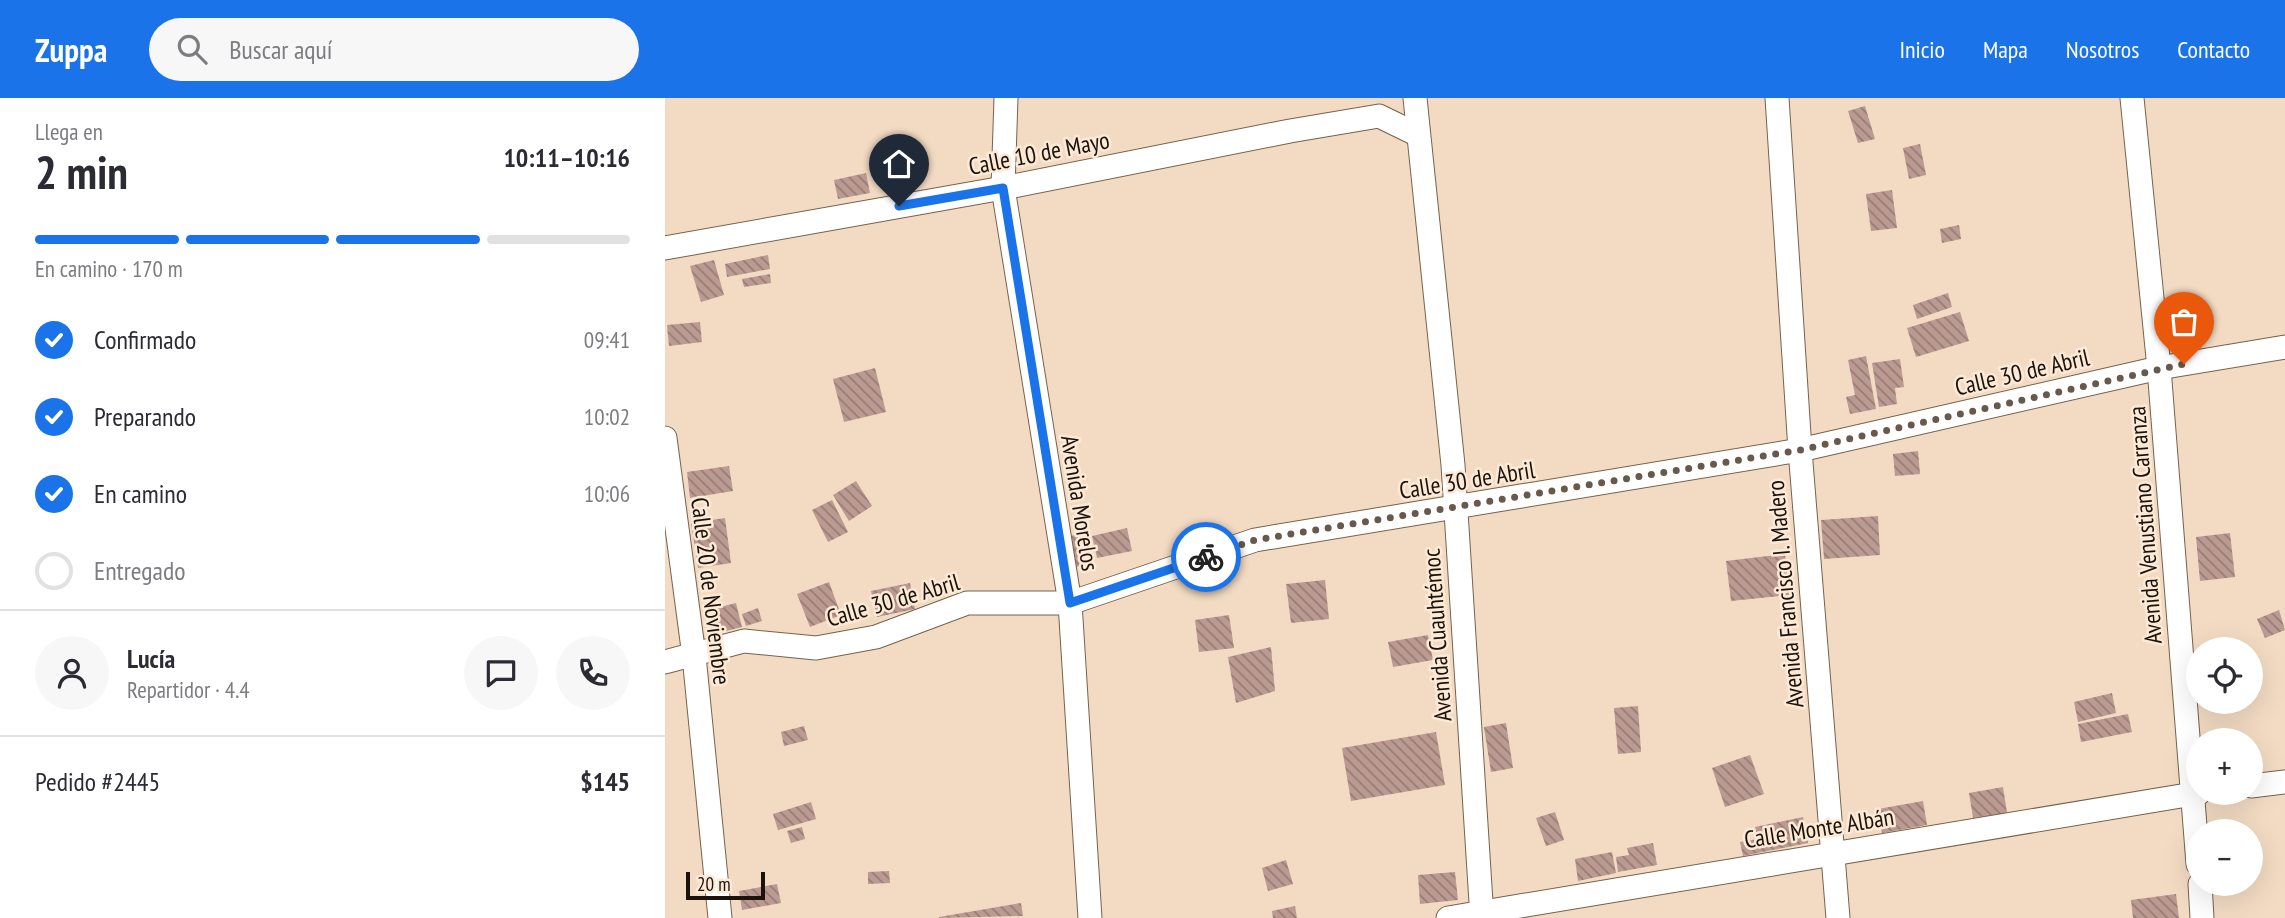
<!DOCTYPE html>
<html lang="es">
<meta charset="utf-8">
<style>
body{margin:0;font-family:"PT Sans Narrow",sans-serif;background:#f7f7f7;color:#2b2b33;height:100vh;display:flex;flex-direction:column;font-size:26px;white-space:nowrap}
*{box-sizing:border-box;margin:0}
p{font-size:23px;color:#7c7c81}
.icon{flex:none;width:38px;height:38px;fill:none;stroke:currentColor;stroke-width:2;stroke-linecap:round;stroke-linejoin:round}
.map{position:relative;flex:1;overflow:hidden}
.side{display:flex;flex-direction:column;background:#fff;width:665px}
.side>*{flex:none}
.controls{position:absolute;left:1521px;top:539px;display:grid;gap:14px}
.controls a{display:grid;place-items:center;width:77px;height:77px;border-radius:50%;background:#fff;box-shadow:0 7px 28px #0002;font-size:35px}
.scale{position:absolute;left:21px;bottom:18px;width:79px;box-sizing:border-box;padding-left:7px;border:4px solid #1b130b;border-top:0;font-size:19px;line-height:24px;white-space:nowrap;color:#1b130b;-webkit-text-stroke:5px #fce9d6;paint-order:stroke}
.pin{position:absolute;display:grid;place-items:center;width:60px;height:60px;color:#fff;margin:-72px -30px;border-radius:50% 50% 50% 0;rotate:-45deg;box-shadow:0 0 7px #0007}
.pin .icon{rotate:45deg}
.courier{position:absolute;display:grid;place-items:center;width:70px;height:70px;margin:-35px;border:5px solid #1a73e8;border-radius:50%;background:#fff;color:#222;box-shadow:0 2px 9px #0007}
.summary em{font-style:normal;font-weight:600}
.summary div{display:flex;flex-direction:column-reverse}
.summary{display:flex;align-items:center;justify-content:space-between;height:119px;padding:0 35px}
h1{font-size:46px;font-weight:600;line-height:52px}
.bar{display:grid;grid-template-columns:repeat(4,1fr);gap:10px 7px;align-content:center;height:84px;padding:0 35px}
.bar i{height:9px;border-radius:5px;background:#e1e1e2}
.bar .on{background:#1a73e8}
.bar p{grid-column:span 4}
.line{display:flex;align-items:center;gap:18px;padding:0 35px;border-top:2px solid #e1e1e2}
.line div{flex:1}
.round{display:grid;place-items:center;flex:none;width:74px;height:74px;border-radius:37px;background:#f7f7f7}
ol{padding:0 35px;list-style:none}
li{display:flex;align-items:center;gap:21px;height:77px}
li p{margin-inline-start:auto}
li .icon{padding:7px;border-radius:50%;background:#1a73e8;color:#fff;stroke-width:4}
li:last-child{color:#7c7c81}
li i{width:38px;height:38px;border:4px solid #e1e1e2;border-radius:50%}
header{display:flex;align-items:center;gap:42px;box-sizing:border-box;height:98px;padding:0 35px;background:#1a73e8;color:#fff}
header strong{font-size:33px}
nav{display:flex;gap:38px;margin-inline-start:auto;font-size:24px}
.search{width:490px;height:63px;background:#f7f7f7;display:flex;align-items:center;gap:18px;box-sizing:border-box;padding:0 24px;border-radius:38px;color:#7c7c81;font-size:26px}
main{display:flex;flex:1;min-height:0}
.map>svg:first-child{display:block}
</style>
<header>
<strong>Zuppa</strong>
<div class="search"><svg class="icon" aria-label="search" viewBox="0 0 24 24"><circle cx="10" cy="10" r="6"/><path d="M15 15l6 6"/></svg>Buscar aquí</div>
<nav><a>Inicio</a><a>Mapa</a><a>Nosotros</a><a>Contacto</a></nav>
</header>
<main>
<section class="side">
<div class="summary"><div><h1>2 min</h1><p>Llega en</p></div><em>10:11–10:16</em></div>
<div class="bar"><i class="on"></i><i class="on"></i><i class="on"></i><i></i><p>En camino · 170 m</p></div>
<ol>
<li><svg class="icon" aria-label="check" viewBox="0 0 24 24"><path d="M5 12l5 5 9-10"/></svg>Confirmado<p>09:41</p></li>
<li><svg class="icon" aria-label="check" viewBox="0 0 24 24"><path d="M5 12l5 5 9-10"/></svg>Preparando<p>10:02</p></li>
<li><svg class="icon" aria-label="check" viewBox="0 0 24 24"><path d="M5 12l5 5 9-10"/></svg>En camino<p>10:06</p></li>
<li><i></i>Entregado</li>
</ol>
<div class="line" style="height:126px"><a class="round"><svg class="icon" aria-label="person" viewBox="0 0 24 24"><circle cx="12" cy="8" r="4"/><path d="M4 21q1-7 8-7t8 7"/></svg></a><div><b>Lucía</b><p>Repartidor · 4.4</p></div><a class="round"><svg class="icon" aria-label="chat" viewBox="0 0 24 24"><path d="M4 5h16v11H9l-5 4z"/></svg></a><a class="round"><svg class="icon" aria-label="phone" viewBox="0 0 24 24"><path d="M5 4h4l2 5-3 2q2 4 5 5l2-3 5 2v4C11 20 4 13 5 4z"/></svg></a></div>
<div class="line" style="height:91px"><div>Pedido #2445</div><b>$145</b></div>
</section>
<div class="map">
<svg width="1620" height="820" viewBox="0 0 1620 820">
<defs>
<pattern id="building-back-hatch" width="6" height="6" patternUnits="userSpaceOnUse" patternTransform="scale(1.75)"><rect width="6" height="6" fill="#bb9a91"/><path d="M-1 5l2 2M0 0l6 6M5-1l2 2" fill="none" stroke="#977c75"/></pattern>
</defs>
<rect width="100%" height="100%" fill="#f3dbc3"/>
<!-- building -->
<g fill="url(#building-back-hatch)">
<path d="M 1200,8 L 1210,41 L 1193,45 L 1183,13 Z"/>
<path d="M 1255,46 L 1261,77 L 1244,81 L 1238,50 Z"/>
<path d="M 201,75 L 205,95 L 173,101 L 169,82 Z"/>
<path d="M 1227,92 L 1232,130 L 1206,133 L 1201,96 Z"/>
<path d="M 1294,127 L 1296,141 L 1277,145 L 1275,131 Z"/>
<path d="M 103,157 L 105,171 L 62,179 L 60,166 Z"/>
<path d="M 49,162 L 59,197 L 36,204 L 25,168 Z"/>
<path d="M 105,176 L 106,185 L 79,189 L 77,181 Z"/>
<path d="M 1283,195 L 1287,209 L 1252,221 L 1248,207 Z"/>
<path d="M 1295,214 L 1304,243 L 1251,259 L 1242,230 Z"/>
<path d="M 35,224 L 37,244 L 4,248 L 2,227 Z"/>
<path d="M 1201,258 L 1211,311 L 1185,316 L 1181,299 L 1190,297 L 1183,262 Z"/>
<path d="M 1235,261 L 1239,289 L 1230,290 L 1232,306 L 1214,309 L 1207,265 Z"/>
<path d="M 210,270 L 221,314 L 179,324 L 168,281 Z"/>
<path d="M 1253,353 L 1255,376 L 1230,378 L 1228,356 Z"/>
<path d="M 64,368 L 68,393 L 25,400 L 22,374 Z"/>
<path d="M 191,383 L 207,408 L 184,423 L 168,397 Z"/>
<path d="M 167,402 L 183,434 L 163,444 L 147,412 Z"/>
<path d="M 1213,418 L 1215,457 L 1159,461 L 1156,422 Z"/>
<path d="M 60,420 L 66,465 L 33,470 L 26,425 Z"/>
<path d="M 462,430 L 467,453 L 432,460 L 427,438 Z"/>
<path d="M 419,435 L 425,466 L 406,470 L 400,439 Z"/>
<path d="M 1565,435 L 1570,479 L 1535,483 L 1531,439 Z"/>
<path d="M 1120,456 L 1124,497 L 1066,503 L 1061,463 Z"/>
<path d="M 660,482 L 664,521 L 626,525 L 621,486 Z"/>
<path d="M 164,484 L 176,517 L 145,529 L 132,496 Z"/>
<path d="M 245,485 L 250,511 L 212,519 L 206,493 Z"/>
<path d="M 71,505 L 77,529 L 49,536 L 43,512 Z"/>
<path d="M 93,510 L 97,523 L 81,528 L 77,516 Z"/>
<path d="M 1614,512 L 1620,532 L 1600,540 L 1592,521 Z"/>
<path d="M 564,517 L 569,550 L 534,554 L 530,522 Z"/>
<path d="M 763,537 L 768,562 L 728,569 L 723,544 Z"/>
<path d="M 606,549 L 610,593 L 571,605 L 563,559 Z"/>
<path d="M 1447,595 L 1451,615 L 1413,624 L 1409,604 Z"/>
<path d="M 973,608 L 976,654 L 953,656 L 949,610 Z"/>
<path d="M 1463,616 L 1467,634 L 1416,644 L 1413,626 Z"/>
<path d="M 841,625 L 848,670 L 826,674 L 819,629 Z"/>
<path d="M 139,628 L 143,642 L 119,648 L 116,634 Z"/>
<path d="M 771,634 L 780,687 L 686,703 L 677,650 Z"/>
<path d="M 1085,657 L 1099,696 L 1060,709 L 1047,670 Z"/>
<path d="M 1338,689 L 1342,715 L 1308,720 L 1304,695 Z"/>
<path d="M 1258,703 L 1262,727 L 1217,735 L 1213,711 Z"/>
<path d="M 146,704 L 151,721 L 113,732 L 108,716 Z"/>
<path d="M 890,714 L 899,742 L 881,748 L 871,720 Z"/>
<path d="M 1138,719 L 1143,745 L 1078,758 L 1075,744 L 1093,741 L 1090,729 Z"/>
<path d="M 137,729 L 140,741 L 126,745 L 122,733 Z"/>
<path d="M 988,745 L 992,767 L 953,774 L 951,759 L 964,757 L 962,750 Z"/>
<path d="M 947,754 L 951,775 L 913,783 L 910,761 Z"/>
<path d="M 621,762 L 628,786 L 603,793 L 597,770 Z"/>
<path d="M 224,773 L 225,785 L 203,786 L 203,774 Z"/>
<path d="M 790,774 L 793,802 L 755,806 L 753,777 Z"/>
<path d="M 112,786 L 116,805 L 77,812 L 74,793 Z"/>
<path d="M 1511,796 L 1514,820 L 1468,820 L 1466,802 Z"/>
<path d="M 356,805 L 358,818 L 274,820 L 274,819 Z"/>
<path d="M 630,808 L 632,820 L 608,820 L 607,813 Z"/>
</g>
<g fill="none" stroke-linecap="round" stroke-linejoin="round">
<defs>
<g id="street">
<path d="M 341,0 L 338,90 L 405,505 L 425,820"/>
<path d="M 750,0 L 788,367 L 817,820"/>
<path d="M 1112,0 L 1135,352 L 1173,820"/>
<path d="M 1467,0 L 1494,270 L 1533,766"/>
<path d="M 0,150 L 338,90 L 625,33 L 714,18 L 753,37"/>
<path d="M 0,340 L 29,558 L 55,820"/>
<path d="M 0,564 L 79,543 L 151,550 L 211,539 L 302,505 L 405,505 L 590,442 L 1135,352 L 1494,270 L 1620,249"/>
<path d="M 1586,688 L 1620,684"/>
<path d="M 1535,786 L 1537,820"/>
<path d="M 783,820 L 1534,695"/>
</g>
</defs>
<!-- street casing -->
<use href="#street" stroke="#76624d" stroke-width="25"/>
<!-- street -->
<use href="#street" stroke="#fff" stroke-width="23"/>
</g>
<g fill="none" stroke-linecap="round" stroke-linejoin="round">
<!-- done -->
<path stroke="#67594b" stroke-width="7" stroke-dasharray="0 12.6" d="M 541,459 L 590,442 L 1135,352 L 1519,266"/>
<!-- route -->
<path stroke="#1a73e8" stroke-width="9" d="M 234,108 L 338,90 L 405,505 L 541,459"/>
</g>
<g text-anchor="middle" dominant-baseline="central" stroke-width="5" stroke-linejoin="round" paint-order="stroke">
<!-- street labels -->
<g font-size="24" fill="#1b130b" stroke="#fce9d6">
<text transform="translate(374 55) rotate(-11)">Calle 10 de Mayo</text>
<text transform="translate(1357 274) rotate(-13)">Calle 30 de Abril</text>
<text transform="translate(802 382) rotate(-9)">Calle 30 de Abril</text>
<text transform="translate(415 405) rotate(81)">Avenida Morelos</text>
<text transform="translate(1480 427) rotate(-94)">Avenida Venustiano Carranza</text>
<text transform="translate(46 493) rotate(83)">Calle 20 de Noviembre</text>
<text transform="translate(1120 496) rotate(-95)">Avenida Francisco I. Madero</text>
<text transform="translate(228 502) rotate(-16)">Calle 30 de Abril</text>
<text transform="translate(772 537) rotate(-94)">Avenida Cuauhtémoc</text>
<text transform="translate(1154 730) rotate(-9)">Calle Monte Albán</text>
</g>
</g>
</svg>
<div class="controls">
<a><svg class="icon" aria-label="locate" viewBox="0 0 24 24"><circle cx="12" cy="12" r="6"/><path d="M12 2v4M12 18v4M2 12h4M18 12h4"/></svg></a>
<a>+</a>
<a>−</a>
</div>
<div class="scale">20 m</div>
<div class="pin" style="left:1519px;top:266px;background:#ea580c"><svg class="icon" aria-label="bag" viewBox="0 0 24 24"><path d="M5 8h14l-1 12H6zM9 8a3 3 0 0 1 6 0"/></svg></div>
<div class="pin" style="left:234px;top:108px;background:#1f2937"><svg class="icon" aria-label="home" viewBox="0 0 24 24"><path d="M3 11l9-7 9 7M6 9v11h12V9"/></svg></div>
<div class="courier" style="left:541px;top:459px"><svg class="icon" aria-label="bike" viewBox="0 0 24 24"><circle cx="6" cy="16" r="4"/><circle cx="18" cy="16" r="4"/><path d="M6 16l4-8h5l3 8M10 8l3 8H6M13 5h3"/></svg></div>
</div>
</main>
